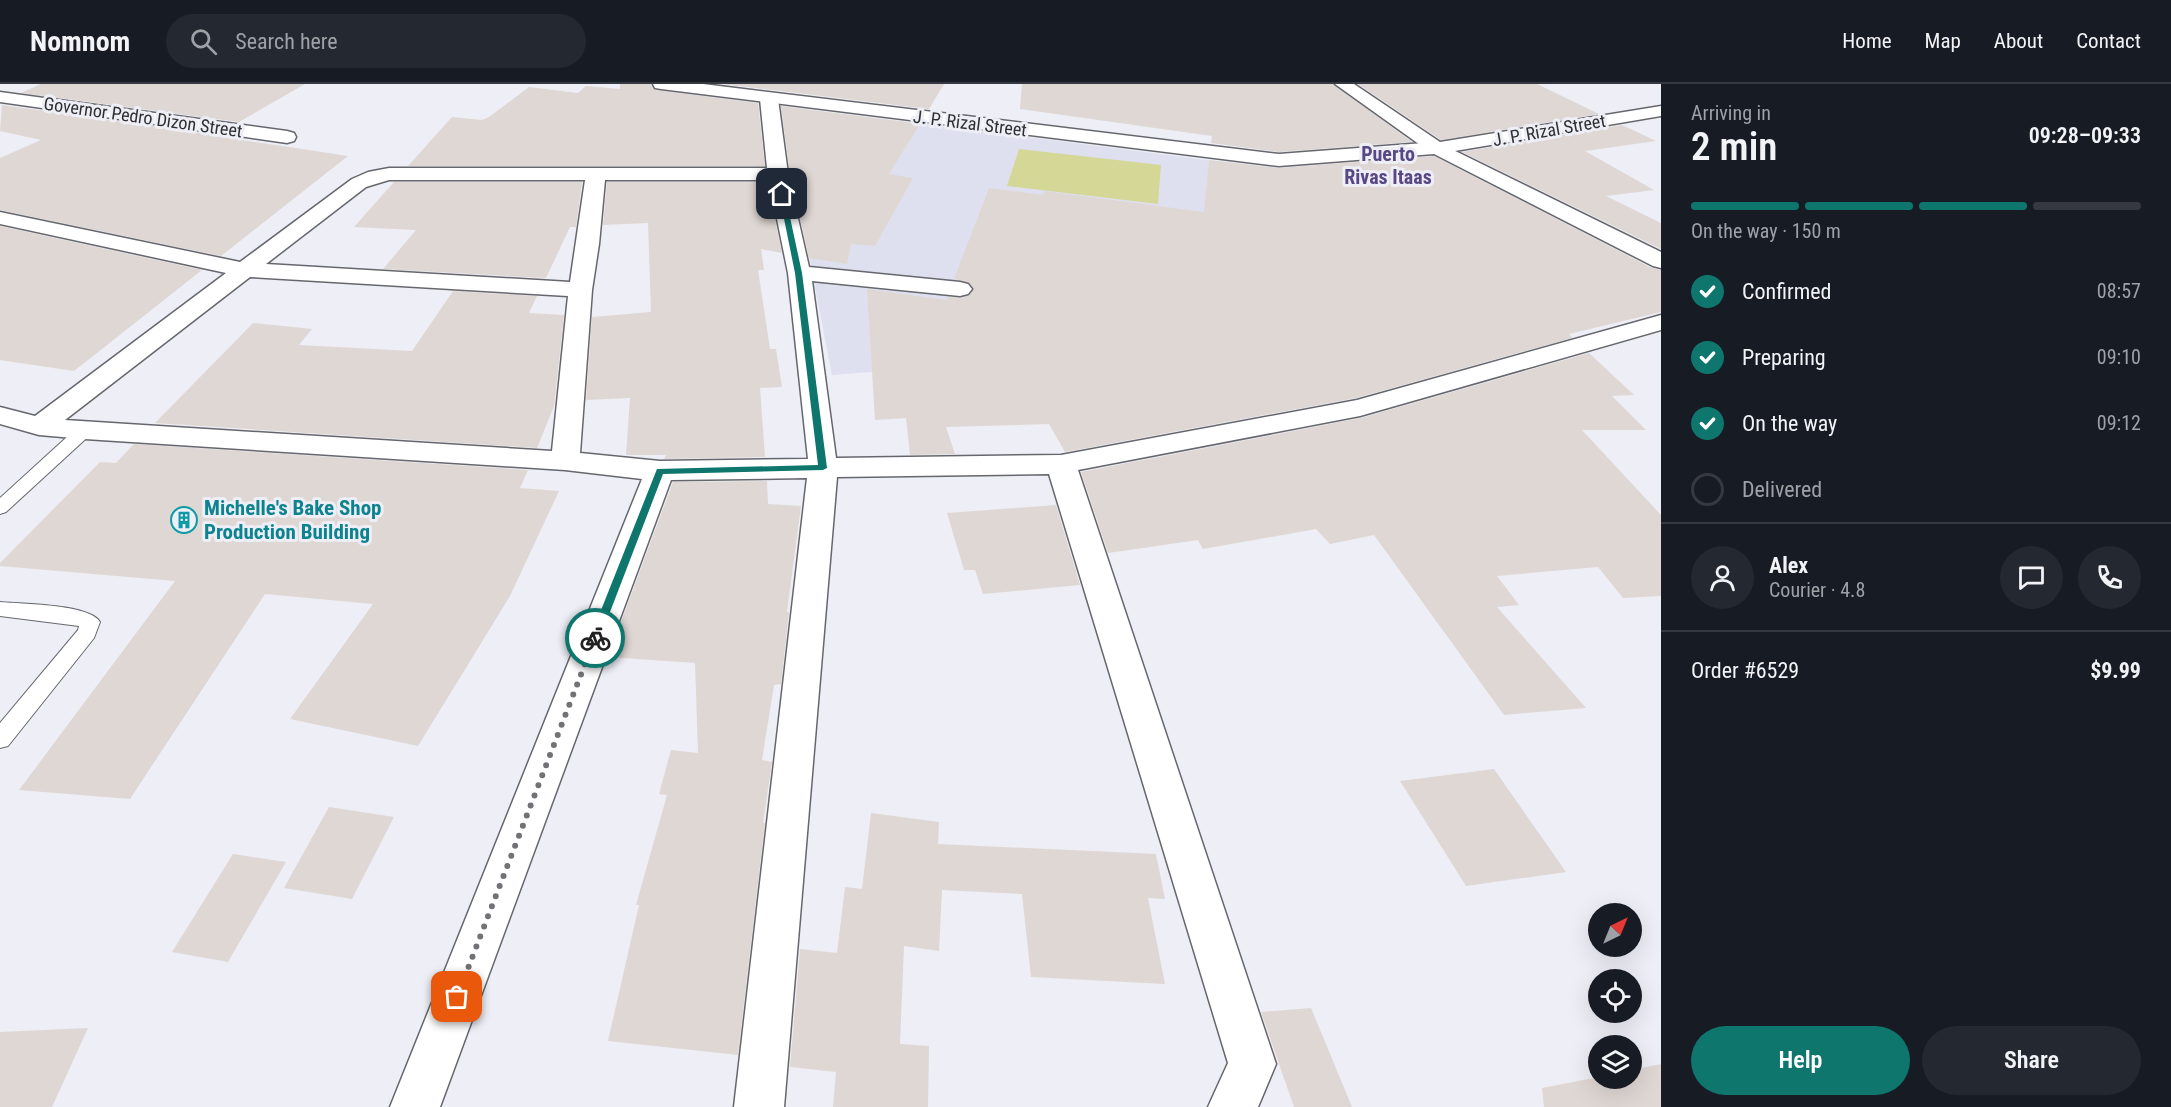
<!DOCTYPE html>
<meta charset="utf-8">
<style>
body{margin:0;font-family:"Roboto Condensed",sans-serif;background:#242831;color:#f1f3f6;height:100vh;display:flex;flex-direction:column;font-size:22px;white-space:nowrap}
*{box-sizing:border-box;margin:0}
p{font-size:20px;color:#9ea1a6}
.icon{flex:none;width:33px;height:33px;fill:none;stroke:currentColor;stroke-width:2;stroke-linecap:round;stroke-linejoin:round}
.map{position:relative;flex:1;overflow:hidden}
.side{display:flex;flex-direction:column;background:#171b24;width:510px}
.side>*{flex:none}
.needle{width:39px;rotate:43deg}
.buttons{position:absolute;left:1588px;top:819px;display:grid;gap:12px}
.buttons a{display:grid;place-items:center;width:54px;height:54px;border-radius:50%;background:#171b24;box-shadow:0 6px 24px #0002;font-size:30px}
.pin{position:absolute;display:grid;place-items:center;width:51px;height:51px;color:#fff;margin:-26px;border-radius:12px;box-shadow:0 3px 9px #0006}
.courier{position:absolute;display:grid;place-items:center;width:60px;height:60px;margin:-30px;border:4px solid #0f766e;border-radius:50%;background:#fff;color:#222;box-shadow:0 2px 8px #0007}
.head em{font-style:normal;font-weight:600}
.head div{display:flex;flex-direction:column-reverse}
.head{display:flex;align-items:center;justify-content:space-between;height:102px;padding:0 30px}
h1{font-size:39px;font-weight:600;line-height:45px}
.bar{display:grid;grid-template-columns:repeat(4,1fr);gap:9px 6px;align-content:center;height:72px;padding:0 30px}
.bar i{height:8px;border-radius:4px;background:#363941}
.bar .selected{background:#0f766e}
.bar p{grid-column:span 4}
.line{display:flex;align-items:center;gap:15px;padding:0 30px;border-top:2px solid #363941}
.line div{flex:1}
.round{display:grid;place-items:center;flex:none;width:63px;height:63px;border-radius:32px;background:#242831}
ol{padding:0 30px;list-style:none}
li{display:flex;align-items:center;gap:18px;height:66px}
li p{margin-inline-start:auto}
li .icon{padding:6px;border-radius:50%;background:#0f766e;color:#fff;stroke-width:4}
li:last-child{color:#9ea1a6}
li i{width:33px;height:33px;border:3px solid #363941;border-radius:50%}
.cta{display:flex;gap:12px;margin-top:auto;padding:12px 30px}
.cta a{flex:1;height:69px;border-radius:36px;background:#0f766e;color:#fff;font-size:24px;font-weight:600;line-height:69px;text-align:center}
.cta a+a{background:#242831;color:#f1f3f6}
header{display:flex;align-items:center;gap:36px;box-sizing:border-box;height:84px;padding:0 30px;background:#171b24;border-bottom:2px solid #363941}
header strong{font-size:28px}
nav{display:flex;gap:33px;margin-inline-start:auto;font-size:21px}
.search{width:420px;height:54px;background:#242831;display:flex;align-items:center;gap:15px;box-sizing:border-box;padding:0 21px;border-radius:33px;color:#9ea1a6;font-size:22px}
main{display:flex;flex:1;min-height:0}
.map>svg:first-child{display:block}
</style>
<header>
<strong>Nomnom</strong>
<div class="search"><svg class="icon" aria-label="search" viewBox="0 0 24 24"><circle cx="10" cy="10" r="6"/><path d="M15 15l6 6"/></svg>Search here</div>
<nav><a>Home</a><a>Map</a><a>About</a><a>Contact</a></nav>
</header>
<main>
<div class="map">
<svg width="1661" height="1023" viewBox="0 0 1661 1023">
<rect width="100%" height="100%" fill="#edeef6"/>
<!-- built -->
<path fill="#dfe0ef" d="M 780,23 L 926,40 L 1283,86 L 991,279 L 832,291 Z"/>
<!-- green -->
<path fill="#d4d795" d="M 1019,65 L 1161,81 L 1158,120 L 1007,102 Z"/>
<!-- building -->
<g fill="#dfd7d4">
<path d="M 41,0 L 305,0 L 239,38 L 21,9 Z"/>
<path d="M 620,0 L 651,0 L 655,6 L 758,19 L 765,82 L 408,82 L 452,33 L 482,36 L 489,33 L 529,3 L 578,9 L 586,2 L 620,5 Z"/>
<path d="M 722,0 L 944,0 L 929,25 Z"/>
<path d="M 1022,0 L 1333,0 L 1412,58 L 1279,68 L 1211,59 L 1212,52 L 1020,25 Z"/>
<path d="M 1358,0 L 1537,0 L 1599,30 L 1441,56 Z"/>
<path d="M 2,21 L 217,51 L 215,52 L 348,72 L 221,172 L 0,126 L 0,74 L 41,56 L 0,47 Z"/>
<path d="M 781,22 L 920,40 L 889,90 L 913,94 L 875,162 L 851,160 L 847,180 L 809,174 L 790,90 Z"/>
<path d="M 1622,41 L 1656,57 L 1585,67 L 1654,106 L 1606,112 L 1661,139 L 1661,165 L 1462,68 Z"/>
<path d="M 1434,72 L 1652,184 L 1661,186 L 1661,228 L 1569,250 L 1572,254 L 1356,314 L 1065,368 L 1049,340 L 946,343 L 955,370 L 910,371 L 906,334 L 875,336 L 867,205 L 947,216 L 948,213 L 960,214 L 970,211 L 974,205 L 970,199 L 954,195 L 989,104 L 1043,111 L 1044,107 L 1204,128 L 1209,76 L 1279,84 Z"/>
<path d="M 394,98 L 582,98 L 576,143 L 570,143 L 546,194 L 383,185 L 416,146 L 354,143 Z"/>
<path d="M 607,98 L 767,98 L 782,169 L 761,165 L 764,186 L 758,186 L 770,265 L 776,265 L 782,303 L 760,304 L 765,373 L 664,375 L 666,371 L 626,371 L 630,314 L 586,316 L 592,233 L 651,228 L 648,139 L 603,141 Z"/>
<path d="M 0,142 L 202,186 L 74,287 L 0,276 Z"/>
<path d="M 453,207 L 537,212 L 529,229 L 564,231 L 554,322 L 537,364 L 155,339 L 253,239 L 312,245 L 299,261 L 412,267 Z"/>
<path d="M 1589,269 L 1634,311 L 1612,312 L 1646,346 L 1582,346 L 1661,431 L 1661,512 L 1623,514 L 1598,483 L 1497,492 L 1519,521 L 1497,523 L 1586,624 L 1504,631 L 1374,451 L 1330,460 L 1316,445 L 1203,465 L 1198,456 L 1108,469 L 1081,388 L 1361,334 Z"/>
<path d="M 134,360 L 528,386 L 520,404 L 559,407 L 510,512 L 418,662 L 290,635 L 373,520 L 265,510 L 130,715 L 19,706 L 175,497 L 0,482 L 0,479 L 100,378 L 116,379 Z"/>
<path d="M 767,397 L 768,420 L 801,422 L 787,528 L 789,528 L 781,600 L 774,601 L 762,676 L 772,678 L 763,739 L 765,739 L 738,971 L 608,957 L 639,821 L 636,821 L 667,711 L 659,710 L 671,666 L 698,669 L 695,579 L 608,573 L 673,398 Z"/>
<path d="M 1056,421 L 1080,501 L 983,510 L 975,486 L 964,486 L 947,429 Z"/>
<path d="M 1494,685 L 1566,788 L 1466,802 L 1400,697 Z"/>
<path d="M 329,723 L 394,733 L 352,815 L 284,804 Z"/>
<path d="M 871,729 L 939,738 L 938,760 L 1156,770 L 1165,815 L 1148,814 L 1165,900 L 1031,893 L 1022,810 L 942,806 L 939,867 L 904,862 L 900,960 L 929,962 L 928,1023 L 833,1023 L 836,988 L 790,983 L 800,865 L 837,869 L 845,803 L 862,805 Z"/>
<path d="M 233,770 L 286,778 L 228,878 L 172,868 Z"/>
<path d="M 1311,924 L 1352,1023 L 1294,1023 L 1261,928 Z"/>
<path d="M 88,944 L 52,1023 L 0,1023 L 0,948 Z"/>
<path d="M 1661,980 L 1661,1023 L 1544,1023 L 1542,1004 L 1599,993 L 1599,994 L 1632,994 L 1632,986 Z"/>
</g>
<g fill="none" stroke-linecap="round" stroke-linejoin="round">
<defs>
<g id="lane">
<path d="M 85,341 L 91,342 L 93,346 L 91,350 L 6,428 L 0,430 L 0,414 L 79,342 Z"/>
<path d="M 0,518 C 21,520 90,520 100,538 L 94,554 L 8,662 L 0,664 L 0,639 L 78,546 L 79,542 L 0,532 Z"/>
</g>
<g id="street">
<path d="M 1335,0 L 1354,0 L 1440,58 L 1661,22 L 1661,32 L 1437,70 L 1430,68 Z"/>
<path d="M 0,8 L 287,47 L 294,49 L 296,53 L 294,57 L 287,59 L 0,18 Z"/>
<path d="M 769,10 L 775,11 L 778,15 L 788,90 L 809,183 L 960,198 L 968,200 L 972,205 L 968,210 L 960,212 L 812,197 L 836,374 L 1061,371 L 1357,316 L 1661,231 L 1661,246 L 1360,332 L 1078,386 L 1276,980 L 1258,1023 L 1208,1023 L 1228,979 L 1049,390 L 837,393 L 784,1023 L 734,1023 L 807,394 L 671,396 L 440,1023 L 390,1023 L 642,395 L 565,386 L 85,355 L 39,351 L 0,340 L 0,323 L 35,332 L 226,189 L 0,140 L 0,128 L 240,178 L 352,95 L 368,88 L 389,84 L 767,84 L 760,15 L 763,11 ZM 389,96 L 585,96 L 570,198 L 266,180 L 366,103 ZM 605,96 L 769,96 L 788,189 L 808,375 L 660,377 L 580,369 L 592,206 L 599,160 ZM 250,193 L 568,212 L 552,367 L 65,336 Z"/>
</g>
<path id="secondary" d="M 653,0 L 703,0 L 1279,70 L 1437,58 L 1661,168 L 1661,184 L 1653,182 L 1434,70 L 1279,82 L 661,5 L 655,4 Z"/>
</defs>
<!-- lane casing -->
<use href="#lane" stroke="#66676d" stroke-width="2"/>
<!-- street casing -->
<use href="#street" stroke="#66676d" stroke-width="3"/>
<!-- secondary casing -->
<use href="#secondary" stroke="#66676d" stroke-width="3"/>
<!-- lane -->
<use href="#lane" fill="#fff" fill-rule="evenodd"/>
<!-- street -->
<use href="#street" fill="#fff" fill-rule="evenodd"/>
<!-- secondary -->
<use href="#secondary" fill="#fff" fill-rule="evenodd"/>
</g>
<!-- route -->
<path fill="#0f766e" d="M 782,108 L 785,110 L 802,189 L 827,384 L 823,386 L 663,390 L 600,554 L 599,557 L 591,557 L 590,554 L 657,385 L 818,381 L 795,189 L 779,110 Z"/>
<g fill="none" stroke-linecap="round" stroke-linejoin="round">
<!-- done -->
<path stroke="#717276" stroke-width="6" stroke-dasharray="0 10.8" d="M 457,913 L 595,554"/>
</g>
<!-- icons -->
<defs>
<symbol id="building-ring" viewBox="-11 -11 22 22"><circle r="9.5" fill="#edeef6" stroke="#0f9aa8" stroke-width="1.5"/><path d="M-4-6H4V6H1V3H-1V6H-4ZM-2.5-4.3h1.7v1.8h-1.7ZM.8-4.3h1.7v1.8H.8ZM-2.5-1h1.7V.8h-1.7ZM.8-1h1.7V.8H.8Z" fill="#0f9aa8"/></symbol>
</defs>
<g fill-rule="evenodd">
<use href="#building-ring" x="169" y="421" width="30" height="30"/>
</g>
<g text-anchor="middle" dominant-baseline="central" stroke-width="6" stroke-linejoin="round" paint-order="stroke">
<!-- far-street labels -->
<g font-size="18" fill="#2e2f31" stroke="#edeef6">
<text transform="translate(143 33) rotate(8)">Governor Pedro Dizon Street</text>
<text transform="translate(970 39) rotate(7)">J. P. Rizal Street</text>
<text transform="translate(1549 46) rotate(-10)">J. P. Rizal Street</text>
</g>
<!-- far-quarter labels -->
<g font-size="20" font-weight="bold" fill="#584785" stroke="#edeef6">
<text x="1388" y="70">Puerto<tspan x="1388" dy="23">Rivas Itaas</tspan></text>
</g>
<!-- culture labels -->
<g font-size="21" font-weight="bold" fill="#0d838f" stroke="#edeef6" text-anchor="start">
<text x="204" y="424">Michelle's Bake Shop<tspan x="204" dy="24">Production Building</tspan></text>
</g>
</g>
</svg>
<div class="buttons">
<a><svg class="needle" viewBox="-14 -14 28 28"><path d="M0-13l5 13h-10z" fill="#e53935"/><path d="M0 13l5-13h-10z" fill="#9ea1a6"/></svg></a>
<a><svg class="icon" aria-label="locate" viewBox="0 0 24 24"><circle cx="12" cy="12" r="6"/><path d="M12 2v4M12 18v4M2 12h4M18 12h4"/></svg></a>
<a><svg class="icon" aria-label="layers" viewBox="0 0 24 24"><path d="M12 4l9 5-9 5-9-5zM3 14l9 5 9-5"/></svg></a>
</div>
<div class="pin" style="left:457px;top:913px;background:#ea580c"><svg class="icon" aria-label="bag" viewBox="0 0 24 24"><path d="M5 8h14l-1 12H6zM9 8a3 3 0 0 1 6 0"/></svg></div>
<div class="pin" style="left:782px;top:110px;background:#1f2937"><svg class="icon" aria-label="home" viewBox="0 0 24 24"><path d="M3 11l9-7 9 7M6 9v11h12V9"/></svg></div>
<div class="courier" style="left:595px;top:554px"><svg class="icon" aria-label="bike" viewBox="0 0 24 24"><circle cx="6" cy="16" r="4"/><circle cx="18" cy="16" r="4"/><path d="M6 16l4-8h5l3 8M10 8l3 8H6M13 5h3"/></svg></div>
</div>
<section class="side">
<div class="head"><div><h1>2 min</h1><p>Arriving in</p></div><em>09:28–09:33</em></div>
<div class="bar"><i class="selected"></i><i class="selected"></i><i class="selected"></i><i></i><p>On the way · 150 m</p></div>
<ol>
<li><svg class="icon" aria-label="check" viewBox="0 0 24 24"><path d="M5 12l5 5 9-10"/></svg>Confirmed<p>08:57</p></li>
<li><svg class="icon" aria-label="check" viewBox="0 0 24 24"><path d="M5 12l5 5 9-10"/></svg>Preparing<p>09:10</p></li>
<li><svg class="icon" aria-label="check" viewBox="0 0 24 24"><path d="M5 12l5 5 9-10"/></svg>On the way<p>09:12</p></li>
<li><i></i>Delivered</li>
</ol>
<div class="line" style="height:108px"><a class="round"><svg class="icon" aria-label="person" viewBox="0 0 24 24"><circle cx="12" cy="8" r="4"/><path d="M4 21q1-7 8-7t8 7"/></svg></a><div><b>Alex</b><p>Courier · 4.8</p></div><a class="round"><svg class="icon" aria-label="chat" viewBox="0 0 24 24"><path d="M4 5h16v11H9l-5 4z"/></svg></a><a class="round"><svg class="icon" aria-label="phone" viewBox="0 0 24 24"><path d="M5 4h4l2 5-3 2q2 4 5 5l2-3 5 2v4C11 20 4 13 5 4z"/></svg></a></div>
<div class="line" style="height:78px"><div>Order #6529</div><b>$9.99</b></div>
<div class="cta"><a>Help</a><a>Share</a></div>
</section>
</main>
